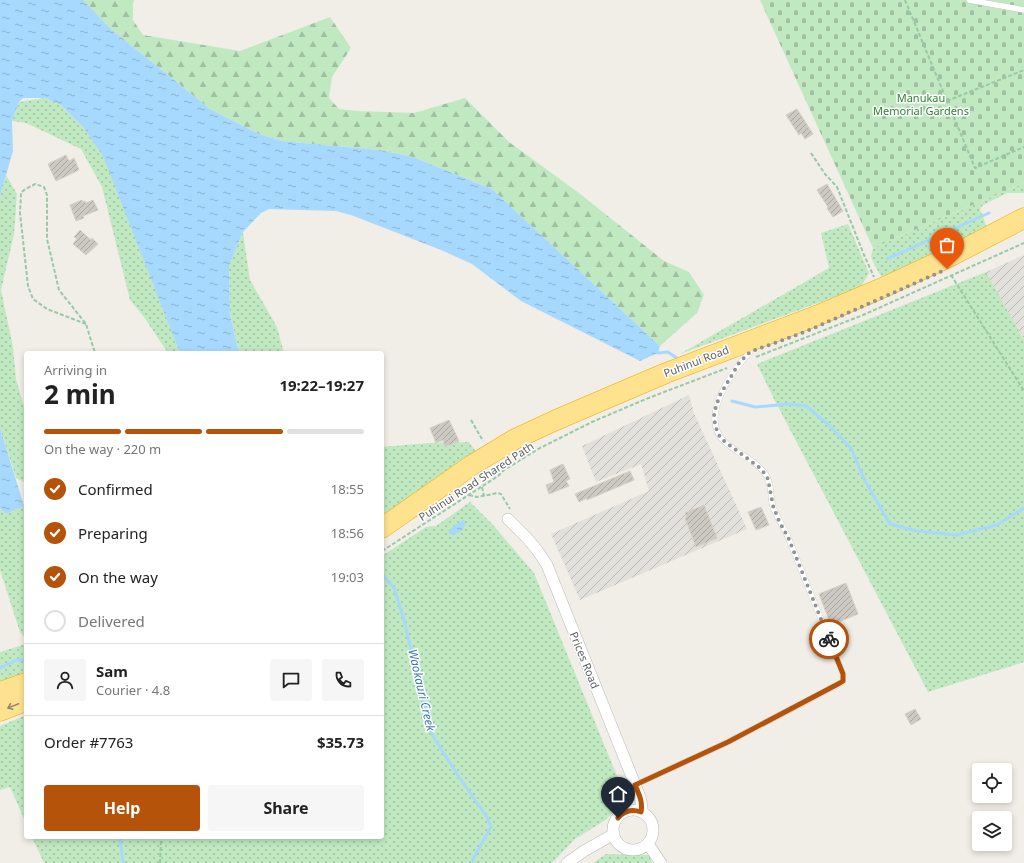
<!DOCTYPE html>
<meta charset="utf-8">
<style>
body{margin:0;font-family:"Noto Sans",sans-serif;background:#f6f6f6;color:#222;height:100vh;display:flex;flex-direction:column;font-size:15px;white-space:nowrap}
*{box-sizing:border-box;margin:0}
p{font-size:13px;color:#767676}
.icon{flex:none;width:22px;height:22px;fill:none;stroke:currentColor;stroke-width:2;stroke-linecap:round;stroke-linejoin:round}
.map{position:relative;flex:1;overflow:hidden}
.panel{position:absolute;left:24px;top:351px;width:360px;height:488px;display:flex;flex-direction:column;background:#fff;border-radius:4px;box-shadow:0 2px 6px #0003}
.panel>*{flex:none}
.controls{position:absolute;left:972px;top:763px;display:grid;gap:8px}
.controls a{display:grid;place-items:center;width:40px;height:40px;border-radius:4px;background:#fff;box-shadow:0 2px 6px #0003;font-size:20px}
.pin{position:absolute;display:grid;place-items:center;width:34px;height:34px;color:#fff;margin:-41px -17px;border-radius:50% 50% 50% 0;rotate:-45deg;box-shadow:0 0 4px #0007}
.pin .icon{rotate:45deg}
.courier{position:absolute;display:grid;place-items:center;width:40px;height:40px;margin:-20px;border:3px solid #b45309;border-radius:50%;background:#fff;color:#222;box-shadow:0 1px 5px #0007}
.headline em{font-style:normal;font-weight:700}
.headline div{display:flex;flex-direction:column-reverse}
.headline{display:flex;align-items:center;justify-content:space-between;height:68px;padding:0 20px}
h1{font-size:26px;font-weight:700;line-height:30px}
.bar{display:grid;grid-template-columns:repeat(4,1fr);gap:6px 4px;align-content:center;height:48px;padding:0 20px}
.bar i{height:5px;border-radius:3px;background:#e0e0e0}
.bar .on{background:#b45309}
.bar p{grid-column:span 4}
.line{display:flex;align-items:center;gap:10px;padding:0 20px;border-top:1px solid #e0e0e0}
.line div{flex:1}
.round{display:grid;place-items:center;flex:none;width:42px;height:42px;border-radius:4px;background:#f6f6f6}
ol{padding:0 20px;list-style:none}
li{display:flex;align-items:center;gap:12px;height:44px}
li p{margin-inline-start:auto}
li .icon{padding:4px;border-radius:50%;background:#b45309;color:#fff;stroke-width:4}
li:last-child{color:#767676}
li i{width:22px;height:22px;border:2px solid #e0e0e0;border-radius:50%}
.button{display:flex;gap:8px;margin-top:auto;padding:8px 20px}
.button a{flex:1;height:46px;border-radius:4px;background:#b45309;color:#fff;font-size:16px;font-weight:700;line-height:46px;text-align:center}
.button a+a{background:#f6f6f6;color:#222}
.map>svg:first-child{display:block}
</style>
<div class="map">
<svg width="1024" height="863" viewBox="0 0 1024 863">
<defs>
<pattern id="industrial-furrows" width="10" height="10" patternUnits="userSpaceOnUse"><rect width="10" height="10" fill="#e1e0da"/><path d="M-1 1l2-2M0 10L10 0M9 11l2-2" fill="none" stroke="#bab9b5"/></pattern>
<pattern id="grass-dots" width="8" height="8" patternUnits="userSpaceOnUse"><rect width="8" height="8" fill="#c1e9c1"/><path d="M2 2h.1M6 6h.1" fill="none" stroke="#a0c0a1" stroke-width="1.8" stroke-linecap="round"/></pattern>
<pattern id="forest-firs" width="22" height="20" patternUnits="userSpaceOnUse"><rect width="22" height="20" fill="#c1e9c1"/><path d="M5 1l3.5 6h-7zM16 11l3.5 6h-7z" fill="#a0c0a1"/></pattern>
<pattern id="cemetery-stones" width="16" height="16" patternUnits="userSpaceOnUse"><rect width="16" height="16" fill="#c1e9c1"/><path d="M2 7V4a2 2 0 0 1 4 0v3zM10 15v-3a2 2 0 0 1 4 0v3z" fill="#a0c0a1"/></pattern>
<pattern id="water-ripples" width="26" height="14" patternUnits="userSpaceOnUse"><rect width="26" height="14" fill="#a7d9ff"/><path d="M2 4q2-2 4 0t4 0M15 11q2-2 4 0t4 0" fill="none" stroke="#8bb3d2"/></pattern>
<pattern id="building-hatch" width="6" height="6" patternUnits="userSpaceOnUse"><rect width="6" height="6" fill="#ccc9c3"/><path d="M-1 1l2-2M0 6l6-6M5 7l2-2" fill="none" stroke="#a9a7a2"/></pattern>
</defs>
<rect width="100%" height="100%" fill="#f0eee6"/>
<!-- industrial -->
<g fill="url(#industrial-furrows)">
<path d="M 1024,255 L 1024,340 L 986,272 Z"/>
<path d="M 689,395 L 694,413 L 747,529 L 580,600 L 551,534 L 649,491 L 641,464 L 596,482 L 582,446 Z"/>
</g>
<!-- grass -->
<g fill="url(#grass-dots)">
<path d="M 45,98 L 61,105 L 83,127 L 105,153 L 180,353 L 168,353 L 144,317 L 130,300 L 102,187 L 81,149 L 26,123 L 12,121 L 19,102 Z"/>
<path d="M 6,175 L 17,194 L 14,234 L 1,290 L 13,347 L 16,379 L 26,414 L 26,483 L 16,478 L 0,428 L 0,196 Z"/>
<path d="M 1024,183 L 1024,193 L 1007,193 L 983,205 L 980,209 L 987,228 L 886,275 L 881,276 L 875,266 L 871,257 L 873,248 Z"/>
<path d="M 848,224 L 869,273 L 861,287 L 680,354 L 829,268 L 821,233 Z"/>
<path d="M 243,232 L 250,280 L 277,327 L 284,353 L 241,353 L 238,348 L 230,315 L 229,266 Z"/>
<path d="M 986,272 L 1024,340 L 1024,662 L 928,692 L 774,399 L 757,364 Z"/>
<path d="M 469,442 L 476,452 L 467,462 L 382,516 L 382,447 L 429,443 Z"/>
<path d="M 470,502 L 493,525 L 534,573 L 626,798 L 607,819 L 575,839 L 552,863 L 44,863 L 32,837 L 382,837 L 382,556 L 426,527 L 436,526 Z"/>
<path d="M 24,506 L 26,507 L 26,639 L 20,632 L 0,570 L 0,508 L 6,514 Z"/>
<path d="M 26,644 L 26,676 L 0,685 L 0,652 Z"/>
<path d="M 26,715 L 26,823 L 10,787 L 0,790 L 0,726 Z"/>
<path d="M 606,854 L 649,855 L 652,863 L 593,863 Z"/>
</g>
<!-- forest -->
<path fill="url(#forest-firs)" d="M 83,0 L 134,0 L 133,4 L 133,20 L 143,35 L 240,51 L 330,17 L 351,48 L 332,77 L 329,98 L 339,109 L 357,111 L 414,113 L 465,98 L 509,142 L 579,193 L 664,261 L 689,272 L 704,295 L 697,313 L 660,346 L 492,189 L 413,157 L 379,150 L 282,141 L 259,134 L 210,109 L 111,29 Z"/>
<!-- cemetery -->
<path fill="url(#cemetery-stones)" d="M 760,0 L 1024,0 L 1024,183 L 873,248 Z"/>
<!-- water -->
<g fill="url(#water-ripples)">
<path d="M 0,0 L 83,0 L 111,29 L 210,109 L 259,134 L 282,141 L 379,150 L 413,157 L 492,189 L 660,346 L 658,353 L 640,361 L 521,301 L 472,264 L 441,250 L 351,215 L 336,211 L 269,209 L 261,213 L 243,232 L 229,266 L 230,315 L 238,348 L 241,353 L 180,353 L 103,156 L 83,127 L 61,105 L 45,98 L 23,98 L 19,102 L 12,121 L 13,151 L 0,196 Z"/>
<path d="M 0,428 L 24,506 L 6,514 L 0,508 Z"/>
<path d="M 463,520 L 465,521 C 466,529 459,534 451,535 L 448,531 L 450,529 Z"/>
</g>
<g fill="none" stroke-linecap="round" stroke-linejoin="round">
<!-- stream -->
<g stroke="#a7d9ff" stroke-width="3">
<path d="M 887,259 L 989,213"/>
<path d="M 658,353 L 668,352 L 678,359"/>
<path d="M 732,401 L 755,407 L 789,404 L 806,406 L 829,425 L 851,448 L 864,479 L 890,524 L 917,531 L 957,535 L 997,525 L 1024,508"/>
<path d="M 382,574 L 394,588 L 404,620 L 410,645 L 422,679 L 425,712 L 433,736 L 459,777 L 487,817 L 491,827 L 473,859 L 473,863"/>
<path d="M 0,668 L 17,660 L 26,660"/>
<path d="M 120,837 L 123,863"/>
</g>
</g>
<!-- building -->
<g fill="url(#building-hatch)" stroke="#d6d0c3">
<path d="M 797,109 L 813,134 L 805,139 L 801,133 L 799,135 L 786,115 Z"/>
<path d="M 66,155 L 69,161 L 74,158 L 79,170 L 56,181 L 48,164 Z"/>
<path d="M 827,184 L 843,211 L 833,217 L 827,208 L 828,207 L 817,190 Z"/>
<path d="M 82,200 L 83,202 L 85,201 L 86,203 L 93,200 L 98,210 L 83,216 L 84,218 L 76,221 L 70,205 Z"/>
<path d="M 80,230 L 91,240 L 92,238 L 98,244 L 86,255 L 73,244 L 77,239 L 74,237 Z"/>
<path d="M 449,420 L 459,441 L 445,447 L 443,440 L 436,443 L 430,428 Z"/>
<path d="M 563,464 L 570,479 L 566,481 L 569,486 L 549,494 L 546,485 L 554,482 L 550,470 Z"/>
<path d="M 630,471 L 634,480 L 587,500 L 587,498 L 579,502 L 575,494 Z"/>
<path d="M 704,505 L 717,538 L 696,547 L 685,518 L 687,517 L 685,513 Z"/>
<path d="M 761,507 L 769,525 L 756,530 L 748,512 Z"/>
<path d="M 846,583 L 858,614 L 831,625 L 819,594 Z"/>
<path d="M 915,709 L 921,719 L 911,725 L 905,714 Z"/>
</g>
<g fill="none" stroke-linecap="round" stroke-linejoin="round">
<defs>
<g id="lane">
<path d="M 969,0 L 1024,10"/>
<path d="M 635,785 L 728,742 L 841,683 L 843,681 L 843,674 L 788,537 C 784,527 777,518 773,507 C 770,497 772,484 766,475 C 756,460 738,454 725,442 C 698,418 732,371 750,352"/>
</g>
<g id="street">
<path d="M 508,519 L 527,538 L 537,550 L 547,565 L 640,797 L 642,807 L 641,812"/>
<circle cx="633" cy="830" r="20"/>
<path d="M 648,844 L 661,863"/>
<path d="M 567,863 L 584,851 L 614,834"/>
</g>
<g id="highway">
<path d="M 382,528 L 472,465 L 515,439 L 556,420 L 666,373 L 821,314 L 880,289 L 949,257 L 1024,218"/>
<path d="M 0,692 L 26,683"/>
<path d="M 0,711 L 26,701"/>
</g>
</defs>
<!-- lane casing -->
<use href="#lane" stroke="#b8bbc0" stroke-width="6"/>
<!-- street casing -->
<use href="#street" stroke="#b8bbc0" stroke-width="12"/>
<!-- highway casing -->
<use href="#highway" stroke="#f6a800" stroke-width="21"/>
<!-- path -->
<g stroke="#98c8a6" stroke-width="2" stroke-dasharray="4 2" stroke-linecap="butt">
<path d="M 905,0 L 975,168 L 1024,147"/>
<path d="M 947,101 L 1024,70"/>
<path d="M 811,153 L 825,174 L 837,187 L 864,255 L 874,277"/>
<path d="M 951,275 L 1024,391"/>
<path d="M 86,324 L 47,309 L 33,299 L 28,286 L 20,213 L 21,193 L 24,190 L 35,184 L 44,187 L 47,195 L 47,239 L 59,290 L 86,324 L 95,353"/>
<path d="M 756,357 L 863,315 L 1024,243"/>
<path d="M 471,420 L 483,441"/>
<path d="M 482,487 L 484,496"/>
<path d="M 469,495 L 477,497 L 498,493 L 501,494 L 510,509"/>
<path d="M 382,551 L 498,476 L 504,470 L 540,448 L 592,422 L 646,399 L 727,368"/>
<path d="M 160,863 L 161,837"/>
</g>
<!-- lane -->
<use href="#lane" stroke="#fff" stroke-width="5.5"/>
<!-- street -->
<use href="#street" stroke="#fff" stroke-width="11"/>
<!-- highway -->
<use href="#highway" stroke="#ffe28e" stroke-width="20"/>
</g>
<!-- one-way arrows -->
<defs><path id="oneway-shaft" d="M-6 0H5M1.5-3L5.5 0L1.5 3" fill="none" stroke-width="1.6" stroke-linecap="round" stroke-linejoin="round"/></defs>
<use stroke="#8e8873" href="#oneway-shaft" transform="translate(13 706) rotate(158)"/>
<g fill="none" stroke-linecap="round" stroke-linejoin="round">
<!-- done -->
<path stroke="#909393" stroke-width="4" stroke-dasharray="0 7.2" d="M 829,639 L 788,537 L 779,521 L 773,506 L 768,479 L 765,474 L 760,468 L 724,441 L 718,434 L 715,424 L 714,416 L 716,406 L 720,395 L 739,363 L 750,352 L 807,331 L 947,269"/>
<!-- route -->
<path stroke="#b45309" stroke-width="5" d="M 618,818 C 624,811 632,809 641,812 C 643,802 639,794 635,785 L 728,742 L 840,683 L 843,681 L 843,674 L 829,639"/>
</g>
<g text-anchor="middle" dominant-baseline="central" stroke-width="3" stroke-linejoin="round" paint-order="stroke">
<!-- park labels -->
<g font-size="11" fill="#2f8432" stroke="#fff">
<text x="921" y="97">Manukau<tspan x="921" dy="13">Memorial Gardens</tspan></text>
</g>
<!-- street labels -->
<g font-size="11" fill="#5d6267" stroke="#fff">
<text transform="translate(696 361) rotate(-21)">Puhinui Road</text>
<text transform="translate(476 481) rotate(-33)">Puhinui Road Shared Path</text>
<text transform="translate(585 660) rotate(68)">Prices Road</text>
</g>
<!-- water labels -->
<g font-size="12" font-style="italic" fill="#3c79b8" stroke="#fff">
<text transform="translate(422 690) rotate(77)">Waokauri Creek</text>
</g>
</g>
</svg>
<div class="controls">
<a><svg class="icon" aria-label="locate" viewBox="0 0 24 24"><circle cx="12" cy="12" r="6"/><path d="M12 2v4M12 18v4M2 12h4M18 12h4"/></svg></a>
<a><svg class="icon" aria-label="layers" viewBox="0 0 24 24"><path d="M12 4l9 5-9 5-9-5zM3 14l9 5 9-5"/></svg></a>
</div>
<div class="pin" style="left:947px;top:269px;background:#ea580c"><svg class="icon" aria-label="bag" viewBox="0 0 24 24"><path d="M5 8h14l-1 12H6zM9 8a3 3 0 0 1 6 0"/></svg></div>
<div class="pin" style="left:618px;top:818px;background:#1f2937"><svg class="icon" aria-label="home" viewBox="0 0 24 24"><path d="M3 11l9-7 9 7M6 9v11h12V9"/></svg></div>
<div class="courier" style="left:829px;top:639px"><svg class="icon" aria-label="bike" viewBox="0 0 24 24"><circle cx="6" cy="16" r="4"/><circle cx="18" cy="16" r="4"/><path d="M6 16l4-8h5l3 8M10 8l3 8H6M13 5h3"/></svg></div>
<section class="panel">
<div class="headline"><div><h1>2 min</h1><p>Arriving in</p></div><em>19:22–19:27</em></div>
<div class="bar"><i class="on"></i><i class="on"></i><i class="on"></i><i></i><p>On the way · 220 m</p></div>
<ol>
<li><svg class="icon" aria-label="check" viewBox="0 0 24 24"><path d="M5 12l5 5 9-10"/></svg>Confirmed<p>18:55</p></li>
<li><svg class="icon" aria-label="check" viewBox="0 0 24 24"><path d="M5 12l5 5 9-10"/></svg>Preparing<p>18:56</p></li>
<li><svg class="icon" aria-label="check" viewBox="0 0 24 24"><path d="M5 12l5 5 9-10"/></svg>On the way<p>19:03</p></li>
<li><i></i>Delivered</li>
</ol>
<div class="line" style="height:72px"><a class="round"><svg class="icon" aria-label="person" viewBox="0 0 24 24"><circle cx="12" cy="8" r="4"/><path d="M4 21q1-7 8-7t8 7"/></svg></a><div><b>Sam</b><p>Courier · 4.8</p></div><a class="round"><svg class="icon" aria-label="chat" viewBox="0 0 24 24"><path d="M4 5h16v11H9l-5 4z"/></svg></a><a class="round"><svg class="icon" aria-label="phone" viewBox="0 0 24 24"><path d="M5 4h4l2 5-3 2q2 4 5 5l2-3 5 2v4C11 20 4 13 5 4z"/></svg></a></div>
<div class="line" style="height:52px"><div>Order #7763</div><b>$35.73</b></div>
<div class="button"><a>Help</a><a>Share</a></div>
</section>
</div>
